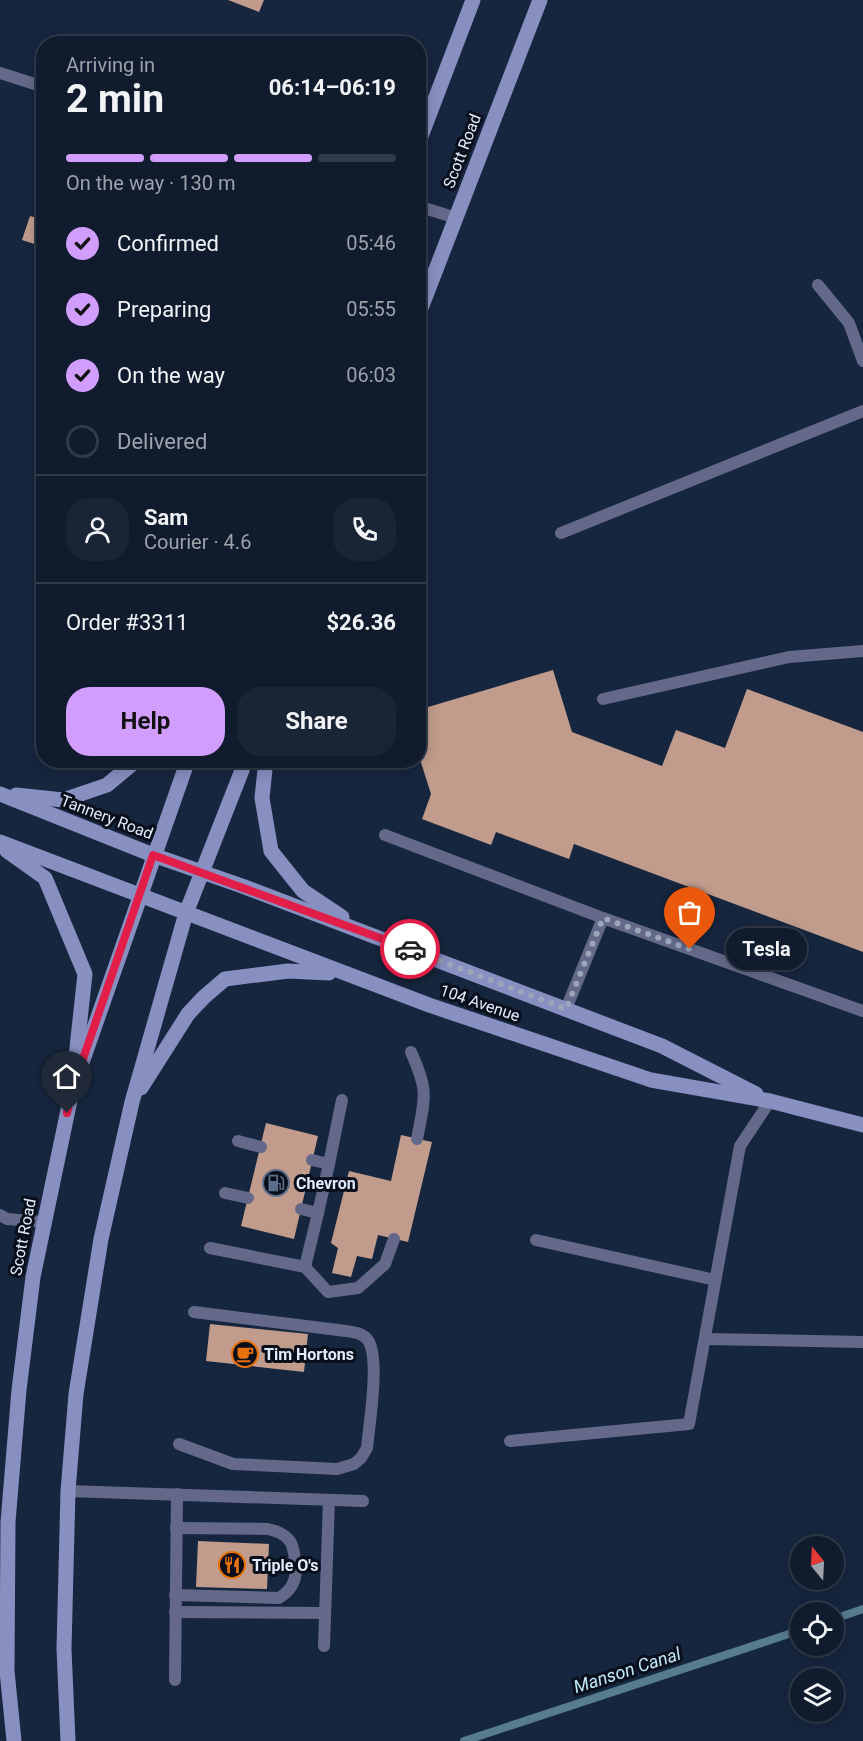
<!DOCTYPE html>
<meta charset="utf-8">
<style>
body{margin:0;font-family:Roboto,sans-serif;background:#192536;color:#f1f3f6;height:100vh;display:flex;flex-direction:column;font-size:22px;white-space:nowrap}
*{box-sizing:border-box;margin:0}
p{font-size:20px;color:#9ca1aa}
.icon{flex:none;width:33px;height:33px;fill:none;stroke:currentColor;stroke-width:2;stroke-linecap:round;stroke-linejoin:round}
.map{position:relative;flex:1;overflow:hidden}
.panel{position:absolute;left:36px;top:36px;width:390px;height:732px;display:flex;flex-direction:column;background:#101c2e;border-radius:24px;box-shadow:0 3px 15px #0003,0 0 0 2px #303a4a}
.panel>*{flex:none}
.needle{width:39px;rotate:342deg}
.controls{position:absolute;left:790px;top:1536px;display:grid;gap:12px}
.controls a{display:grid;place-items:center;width:54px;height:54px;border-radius:50%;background:#101c2e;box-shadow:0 3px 15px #0003,0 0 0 2px #303a4a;font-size:30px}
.pin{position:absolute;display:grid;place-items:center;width:51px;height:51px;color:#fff;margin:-62px -26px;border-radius:50% 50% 50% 0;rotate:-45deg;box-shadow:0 0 6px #0007}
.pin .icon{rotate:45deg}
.courier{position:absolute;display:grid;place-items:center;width:60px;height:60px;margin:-30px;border:4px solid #e11d48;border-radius:50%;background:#fff;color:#222;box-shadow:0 2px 8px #0007}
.bubble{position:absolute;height:42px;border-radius:21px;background:#101c2e;box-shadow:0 3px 15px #0003,0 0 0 2px #303a4a;font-size:20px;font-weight:700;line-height:42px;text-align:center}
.overview em{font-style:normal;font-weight:700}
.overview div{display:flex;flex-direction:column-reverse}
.overview{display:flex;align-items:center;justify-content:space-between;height:102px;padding:0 30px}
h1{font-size:39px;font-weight:700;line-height:45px}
.bar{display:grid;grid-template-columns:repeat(4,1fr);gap:9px 6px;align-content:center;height:72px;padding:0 30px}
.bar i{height:8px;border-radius:4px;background:#303a4a}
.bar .current{background:#d19dfe}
.bar p{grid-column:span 4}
.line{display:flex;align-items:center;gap:15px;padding:0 30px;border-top:2px solid #303a4a}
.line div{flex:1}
.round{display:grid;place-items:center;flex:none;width:63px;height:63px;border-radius:24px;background:#192536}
ol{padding:0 30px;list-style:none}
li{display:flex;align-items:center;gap:18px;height:66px}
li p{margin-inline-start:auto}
li .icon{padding:6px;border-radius:50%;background:#d19dfe;color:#111;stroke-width:4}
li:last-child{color:#9ca1aa}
li i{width:33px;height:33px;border:3px solid #303a4a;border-radius:50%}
.cta{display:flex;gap:12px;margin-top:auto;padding:12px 30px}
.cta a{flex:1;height:69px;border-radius:24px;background:#d19dfe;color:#111;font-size:24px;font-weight:700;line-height:69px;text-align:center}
.cta a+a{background:#192536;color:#f1f3f6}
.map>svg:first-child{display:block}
</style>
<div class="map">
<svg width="863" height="1741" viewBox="0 0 863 1741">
<rect width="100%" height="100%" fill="#16263e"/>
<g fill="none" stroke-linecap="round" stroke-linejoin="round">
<!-- stream -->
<g stroke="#567c8e" stroke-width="8">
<path d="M 834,1619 L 863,1609"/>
<path d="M 464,1741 L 801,1630"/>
</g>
</g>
<!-- building -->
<g fill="#c19c8c">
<path d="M 228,0 L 264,0 L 259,12 Z"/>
<path d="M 30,216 L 44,220 L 44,247 L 22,240 Z"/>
<path d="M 553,670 L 572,732 L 662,766 L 676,730 L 725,748 L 747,689 L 863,732 L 863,952 L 574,844 L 569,859 L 496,832 L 491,845 L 422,819 L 431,794 L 418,753 L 418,710 Z"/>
<path d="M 266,1123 L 318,1136 L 294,1239 L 241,1226 Z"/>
<path d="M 401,1135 L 432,1142 L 408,1242 L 378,1235 L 372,1259 L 357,1256 L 351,1277 L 332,1273 L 338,1248 L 331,1243 L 349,1171 L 391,1181 Z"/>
<path d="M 210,1324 L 308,1334 L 304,1372 L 206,1361 Z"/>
<path d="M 198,1541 L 269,1544 L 267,1589 L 196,1587 Z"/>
</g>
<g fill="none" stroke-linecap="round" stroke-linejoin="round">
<!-- service -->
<g stroke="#646989" stroke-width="12">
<path d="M 0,73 L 44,87"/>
<path d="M 418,206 L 456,218"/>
<path d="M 818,285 L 849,323 L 863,361"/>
<path d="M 561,533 L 863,411"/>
<path d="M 603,699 L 789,657 L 863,651"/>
<path d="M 385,835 L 603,918"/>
<path d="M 566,1009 L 603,918 L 863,1011"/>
<path d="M 411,1052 C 429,1092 425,1097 417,1139"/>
<path d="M 238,1141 L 261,1147"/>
<path d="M 312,1160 L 329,1164 L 342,1100"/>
<path d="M 225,1193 L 248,1198"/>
<path d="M 301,1209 L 318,1213 L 329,1164"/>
<path d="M 0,1215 L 7,1219 L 44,1222"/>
<path d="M 536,1240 L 715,1280"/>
<path d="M 210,1248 L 305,1267 L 318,1213"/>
<path d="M 305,1267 L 328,1292 L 358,1288 L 385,1264 L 394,1239"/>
<path d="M 705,1339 L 863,1342"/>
<path d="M 510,1441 L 689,1424 L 740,1146 L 770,1101"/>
<path d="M 179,1444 L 233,1464 L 337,1469 L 354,1464 L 361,1458 L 367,1448 C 369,1425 381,1355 367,1339 C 362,1333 353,1332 346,1331 L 194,1312"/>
<path d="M 68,1491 L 363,1501"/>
<path d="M 175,1595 L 279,1598 C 297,1587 298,1572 294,1553 C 293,1548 292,1543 289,1540 C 283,1533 276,1531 268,1529 L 176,1528"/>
<path d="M 175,1612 L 325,1613"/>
<path d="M 324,1646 L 329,1500"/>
<path d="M 175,1680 L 177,1494"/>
</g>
<!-- secondary -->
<g stroke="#888fc1" stroke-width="15">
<path d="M 418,144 L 473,0"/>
<path d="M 418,316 L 540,0"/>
<path d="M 266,760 L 262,798 L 271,851 L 303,891 L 342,917"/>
<path d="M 0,794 L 153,855 L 242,886 L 662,1046 L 756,1094"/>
<path d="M 16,795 L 63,800 L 107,785 L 137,760"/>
<path d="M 0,842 L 429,1005 L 651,1080 L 770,1101 L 863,1125"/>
<path d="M 7,851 L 45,878 L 85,974 L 75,1066"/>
<path d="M 141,1088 L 188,1014 L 204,997 L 225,979 L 288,971 L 329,973"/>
<path d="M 14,1741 L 7,1671 L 8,1522 L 19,1390 L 33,1277 L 72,1091 L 188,760"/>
<path d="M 68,1741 L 64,1649 L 68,1491 L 76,1394 L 101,1239 L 132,1102 L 186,913 L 246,760"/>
</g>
</g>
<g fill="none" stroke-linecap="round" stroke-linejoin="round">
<!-- done -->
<path stroke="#9aa7ba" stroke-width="6" stroke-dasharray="0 10.8" d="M 410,949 L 566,1009 L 603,918 L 690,949"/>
<!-- route -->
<path stroke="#e11d48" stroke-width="8" d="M 67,1113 L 72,1091 L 153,855 L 410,949"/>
</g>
<!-- icons -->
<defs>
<symbol id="fuel-ring" viewBox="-11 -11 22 22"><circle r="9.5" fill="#080f1a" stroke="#5c6f8a" stroke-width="1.5"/><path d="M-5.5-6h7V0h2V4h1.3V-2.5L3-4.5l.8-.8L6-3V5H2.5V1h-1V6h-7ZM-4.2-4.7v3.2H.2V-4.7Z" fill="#5c6f8a"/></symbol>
<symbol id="cafe-ring" viewBox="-11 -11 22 22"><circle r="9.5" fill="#080f1a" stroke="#e8710a" stroke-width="1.5"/><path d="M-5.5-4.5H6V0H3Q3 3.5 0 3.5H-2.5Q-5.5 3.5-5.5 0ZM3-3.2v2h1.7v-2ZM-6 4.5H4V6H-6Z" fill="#e8710a"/></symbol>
<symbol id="restaurant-ring" viewBox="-11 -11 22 22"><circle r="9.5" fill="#080f1a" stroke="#e8710a" stroke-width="1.5"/><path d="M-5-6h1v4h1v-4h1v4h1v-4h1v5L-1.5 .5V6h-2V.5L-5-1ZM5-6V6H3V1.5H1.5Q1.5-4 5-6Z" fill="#e8710a"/></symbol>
</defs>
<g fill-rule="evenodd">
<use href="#fuel-ring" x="261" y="1168" width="30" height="30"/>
<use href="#cafe-ring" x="230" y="1339" width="30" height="30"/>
<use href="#restaurant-ring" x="217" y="1550" width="30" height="30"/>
</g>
<g text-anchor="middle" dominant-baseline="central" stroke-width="6" stroke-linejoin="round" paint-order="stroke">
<!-- street labels -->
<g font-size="16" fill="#e1ecfc" stroke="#080f1a">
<text transform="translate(462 151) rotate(-69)">Scott Road</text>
<text transform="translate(107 817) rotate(21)">Tannery Road</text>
<text transform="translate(480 1003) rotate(19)">104 Avenue</text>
<text transform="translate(23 1237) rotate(-79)">Scott Road</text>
</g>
<!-- poi labels -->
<g font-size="16" font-weight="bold" fill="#e1ecfc" stroke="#080f1a" text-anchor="start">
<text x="296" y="1183">Chevron</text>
<text x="264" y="1354">Tim Hortons</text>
<text x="252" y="1565">Triple O's</text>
</g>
<!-- water labels -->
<g font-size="18" font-style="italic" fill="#c1e8fb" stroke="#080f1a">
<text transform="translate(627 1670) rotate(-18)">Manson Canal</text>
</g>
</g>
</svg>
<div class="controls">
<a><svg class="needle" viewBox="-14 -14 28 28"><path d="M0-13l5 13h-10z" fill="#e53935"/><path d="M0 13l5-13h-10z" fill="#9ca1aa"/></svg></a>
<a><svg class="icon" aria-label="locate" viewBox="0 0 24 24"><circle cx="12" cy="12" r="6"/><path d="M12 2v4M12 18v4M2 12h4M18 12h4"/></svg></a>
<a><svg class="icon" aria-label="layers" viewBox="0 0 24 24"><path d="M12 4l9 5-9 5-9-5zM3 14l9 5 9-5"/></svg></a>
</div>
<div class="pin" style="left:690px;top:949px;background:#ea580c"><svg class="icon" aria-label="bag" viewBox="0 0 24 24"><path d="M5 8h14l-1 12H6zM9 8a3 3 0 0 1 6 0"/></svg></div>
<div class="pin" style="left:67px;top:1113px;background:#1f2937"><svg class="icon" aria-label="home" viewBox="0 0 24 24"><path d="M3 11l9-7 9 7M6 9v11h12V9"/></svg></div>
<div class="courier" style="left:410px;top:949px"><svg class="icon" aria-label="car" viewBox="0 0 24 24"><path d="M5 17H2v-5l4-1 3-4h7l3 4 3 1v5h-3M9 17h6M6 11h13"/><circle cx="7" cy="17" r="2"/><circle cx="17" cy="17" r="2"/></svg></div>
<div class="bubble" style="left:726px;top:928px;width:81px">Tesla</div>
<section class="panel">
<div class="overview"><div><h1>2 min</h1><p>Arriving in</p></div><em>06:14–06:19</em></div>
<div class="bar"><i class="current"></i><i class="current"></i><i class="current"></i><i></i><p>On the way · 130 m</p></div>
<ol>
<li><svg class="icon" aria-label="check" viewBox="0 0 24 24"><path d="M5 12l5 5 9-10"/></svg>Confirmed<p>05:46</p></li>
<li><svg class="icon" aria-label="check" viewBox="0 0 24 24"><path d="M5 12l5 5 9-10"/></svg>Preparing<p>05:55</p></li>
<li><svg class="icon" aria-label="check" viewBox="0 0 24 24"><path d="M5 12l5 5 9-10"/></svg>On the way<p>06:03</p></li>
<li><i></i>Delivered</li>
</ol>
<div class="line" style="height:108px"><a class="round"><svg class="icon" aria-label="person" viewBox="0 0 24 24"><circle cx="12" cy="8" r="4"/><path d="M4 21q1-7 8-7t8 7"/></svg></a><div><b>Sam</b><p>Courier · 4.6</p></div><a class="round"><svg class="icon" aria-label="phone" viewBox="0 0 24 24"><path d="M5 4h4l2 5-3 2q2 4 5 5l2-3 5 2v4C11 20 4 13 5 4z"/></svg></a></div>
<div class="line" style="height:78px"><div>Order #3311</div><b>$26.36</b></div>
<div class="cta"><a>Help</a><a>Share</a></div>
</section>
</div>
